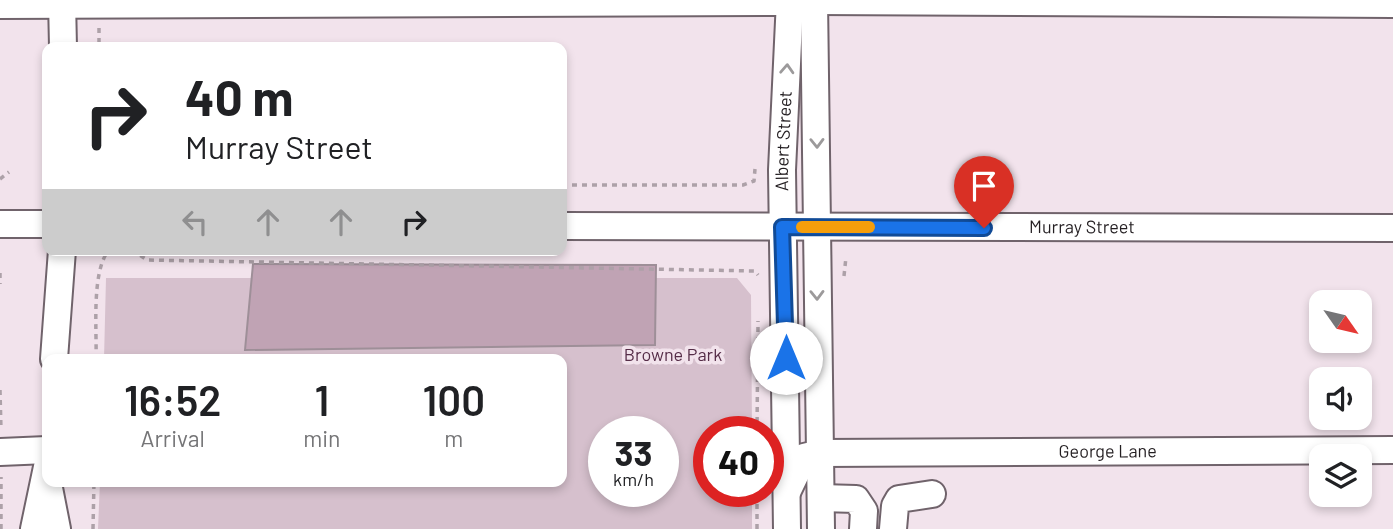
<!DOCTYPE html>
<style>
body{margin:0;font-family:Barlow,sans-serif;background:#f6f6f6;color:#202124;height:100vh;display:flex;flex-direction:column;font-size:26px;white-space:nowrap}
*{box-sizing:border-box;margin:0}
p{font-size:23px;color:#757577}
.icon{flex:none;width:38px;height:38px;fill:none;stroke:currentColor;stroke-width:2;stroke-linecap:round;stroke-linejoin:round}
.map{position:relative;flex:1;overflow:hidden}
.sheet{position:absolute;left:42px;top:354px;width:525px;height:133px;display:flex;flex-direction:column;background:#fff;border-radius:14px;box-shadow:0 4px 10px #0003}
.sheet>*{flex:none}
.banner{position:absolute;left:42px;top:42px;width:525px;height:214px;border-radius:14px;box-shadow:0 4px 10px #0003;background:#fff;color:#202124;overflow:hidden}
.needle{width:46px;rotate:124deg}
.fabs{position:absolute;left:1309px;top:290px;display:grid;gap:14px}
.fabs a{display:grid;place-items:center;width:63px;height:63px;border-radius:14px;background:#fff;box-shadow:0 4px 10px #0003;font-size:35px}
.speed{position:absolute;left:588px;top:416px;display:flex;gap:14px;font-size:35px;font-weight:700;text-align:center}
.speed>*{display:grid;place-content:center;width:91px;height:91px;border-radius:50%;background:#fff;box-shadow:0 4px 10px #0003;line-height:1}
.speed small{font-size:18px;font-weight:400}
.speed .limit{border:10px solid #d22;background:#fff;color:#111}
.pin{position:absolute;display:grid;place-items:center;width:60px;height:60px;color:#fff;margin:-72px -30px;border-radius:50% 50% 50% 0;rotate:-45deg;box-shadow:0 0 7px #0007}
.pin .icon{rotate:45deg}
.me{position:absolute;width:77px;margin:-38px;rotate:0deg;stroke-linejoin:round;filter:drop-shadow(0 0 5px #0008)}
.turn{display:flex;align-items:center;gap:24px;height:147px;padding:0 28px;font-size:32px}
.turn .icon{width:91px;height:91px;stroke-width:2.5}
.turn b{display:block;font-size:49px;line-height:60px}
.lanes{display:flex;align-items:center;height:66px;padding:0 28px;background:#0003;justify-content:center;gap:35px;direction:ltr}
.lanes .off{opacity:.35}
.eta{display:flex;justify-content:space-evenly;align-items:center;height:119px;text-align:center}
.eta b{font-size:42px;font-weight:600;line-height:49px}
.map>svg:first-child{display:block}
</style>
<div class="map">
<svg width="1393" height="529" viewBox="0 0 1393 529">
<rect width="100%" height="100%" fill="#f2e3ec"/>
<path fill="#d6c0cd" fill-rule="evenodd" d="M106,278H737L751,295L752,432H709V492H752V529H98L100,481H562V359H104ZM604,432H663V492H604Z"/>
<path fill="#c0a3b4" stroke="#9e8f98" stroke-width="2" d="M253,264L656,265L655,345L245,350Z"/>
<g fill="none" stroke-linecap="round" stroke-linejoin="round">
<g stroke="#70636b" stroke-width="30">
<g id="minor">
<path d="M62,0L63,47"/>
<path d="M814,0L821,529"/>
<path d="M815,1L1393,4"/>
<path d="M0,5L790,2"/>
<path d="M0,224H47"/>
<path id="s1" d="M562,226L1393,228"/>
<path d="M54,359L62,250"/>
<path d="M0,452L47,450"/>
<path d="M48,483L57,529"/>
<path id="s2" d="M787,492L804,457L821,453L1393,450"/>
<path d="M821,498L856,499L864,511L863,529"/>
<path d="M34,529L47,467"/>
<path id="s3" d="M787,529L782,170L790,0"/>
<path d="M893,529L895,506L899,499L932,494"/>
</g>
</g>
<path stroke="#ada1a8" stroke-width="3.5" stroke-dasharray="5 5" stroke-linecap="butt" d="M99,28V47
M0,179L9,172
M562,185H743L754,181L755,169
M132,250L147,260L755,271L758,275
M0,273V284
M844,276L846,257
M96,359C97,331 91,271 109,250
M0,390L1,430
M757,432L758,321
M1,529V477
M93,529L94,481
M757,529V492"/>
<use href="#minor" stroke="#fff" stroke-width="26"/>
</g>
<defs><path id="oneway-chevron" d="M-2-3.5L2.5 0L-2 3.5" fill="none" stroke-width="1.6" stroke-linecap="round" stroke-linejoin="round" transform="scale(1.75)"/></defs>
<g stroke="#9c9a9b">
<use href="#oneway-chevron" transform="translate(787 69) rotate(-87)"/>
<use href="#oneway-chevron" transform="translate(817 143) rotate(89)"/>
<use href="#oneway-chevron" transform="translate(817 295) rotate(89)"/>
</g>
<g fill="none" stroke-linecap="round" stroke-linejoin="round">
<g stroke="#114b97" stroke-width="18">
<path id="route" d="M786,358L782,227L984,228"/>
</g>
<use href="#route" stroke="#1a73e8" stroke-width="12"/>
<path stroke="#f59e0b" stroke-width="12" d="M802,227H869"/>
</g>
<g text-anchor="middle" stroke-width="7" stroke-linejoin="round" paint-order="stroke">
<g font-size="18" fill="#231e21" stroke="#f2e3ec">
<text dy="6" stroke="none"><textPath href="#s3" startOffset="388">Albert Street</textPath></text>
<text dy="6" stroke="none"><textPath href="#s1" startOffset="520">Murray Street</textPath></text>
<text dy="6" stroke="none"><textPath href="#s2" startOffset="343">George Lane</textPath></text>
</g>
<g font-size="18" fill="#562d48" stroke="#f2e3ec">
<text x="673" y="361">Browne Park</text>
</g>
</g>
</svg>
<div class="fabs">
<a><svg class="needle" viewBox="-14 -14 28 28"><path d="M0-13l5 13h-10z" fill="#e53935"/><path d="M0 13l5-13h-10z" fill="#757577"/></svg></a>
<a><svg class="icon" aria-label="sound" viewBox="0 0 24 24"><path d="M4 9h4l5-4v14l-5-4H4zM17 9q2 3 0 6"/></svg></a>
<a><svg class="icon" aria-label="layers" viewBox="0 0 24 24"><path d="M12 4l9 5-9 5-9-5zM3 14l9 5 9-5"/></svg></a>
</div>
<div class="speed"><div>33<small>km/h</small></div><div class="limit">40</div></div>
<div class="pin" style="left:984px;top:228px;background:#d93025"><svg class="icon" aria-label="arrive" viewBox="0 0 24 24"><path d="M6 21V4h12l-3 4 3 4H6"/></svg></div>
<svg class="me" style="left:786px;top:358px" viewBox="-20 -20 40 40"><circle r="19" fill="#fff"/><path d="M0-13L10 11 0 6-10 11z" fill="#1a73e8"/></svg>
<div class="banner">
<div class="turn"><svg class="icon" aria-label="right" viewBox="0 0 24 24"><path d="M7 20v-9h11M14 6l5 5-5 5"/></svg><div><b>40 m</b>Murray Street</div></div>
<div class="lanes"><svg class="icon off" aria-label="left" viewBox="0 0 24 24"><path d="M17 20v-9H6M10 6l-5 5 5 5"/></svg><svg class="icon off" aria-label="ahead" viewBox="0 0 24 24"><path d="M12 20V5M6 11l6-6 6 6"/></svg><svg class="icon off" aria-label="ahead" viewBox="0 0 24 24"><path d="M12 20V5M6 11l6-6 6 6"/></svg><svg class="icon" aria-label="right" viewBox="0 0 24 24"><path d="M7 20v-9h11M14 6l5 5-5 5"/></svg></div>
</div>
<section class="sheet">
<div class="eta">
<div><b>16:52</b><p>Arrival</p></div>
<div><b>1</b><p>min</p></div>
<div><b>100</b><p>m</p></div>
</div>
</section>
</div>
